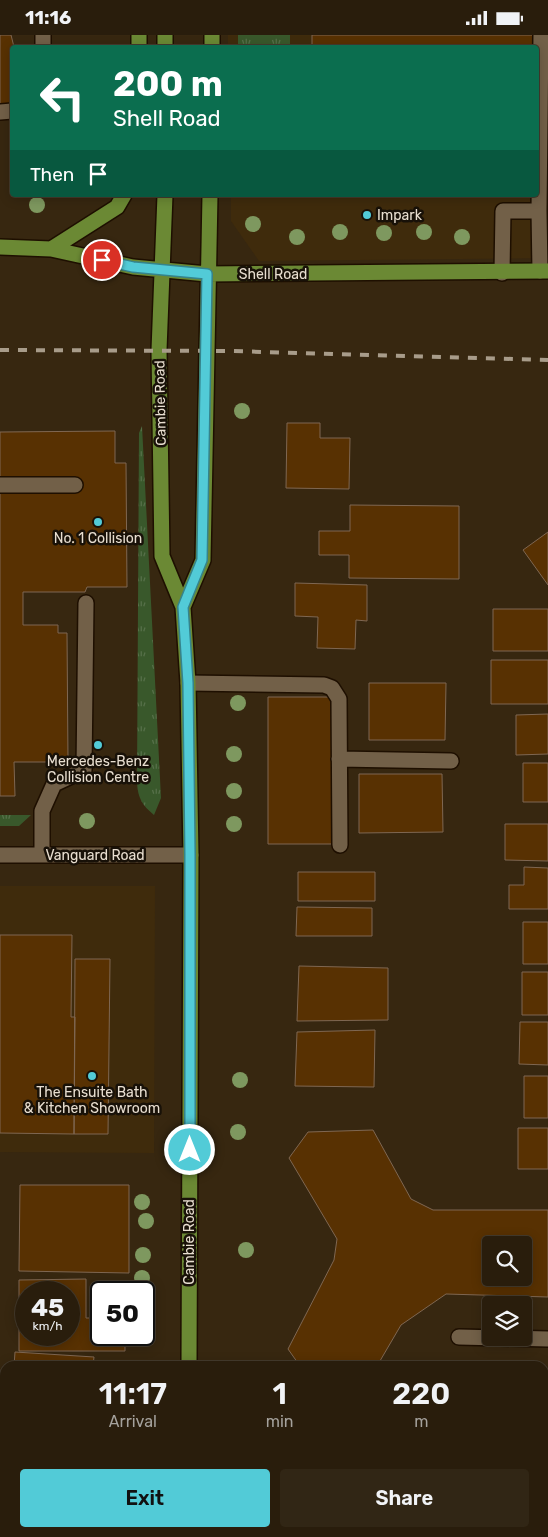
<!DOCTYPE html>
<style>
body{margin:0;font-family:Rubik,sans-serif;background:#312615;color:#f1f3f6;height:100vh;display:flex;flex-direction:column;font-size:19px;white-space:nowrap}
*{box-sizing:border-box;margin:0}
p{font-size:16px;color:#a5a29d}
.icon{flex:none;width:28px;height:28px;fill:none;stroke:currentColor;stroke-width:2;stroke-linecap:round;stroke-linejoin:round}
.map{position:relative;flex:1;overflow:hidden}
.side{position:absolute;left:0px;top:1326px;width:549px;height:176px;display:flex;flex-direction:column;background:#291d0c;border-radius:15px 15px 0 0;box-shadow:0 2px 12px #0003,0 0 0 1px #453b2d}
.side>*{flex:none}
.banner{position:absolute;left:10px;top:10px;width:529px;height:152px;border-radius:5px;box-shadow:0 2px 12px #0003,0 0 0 1px #453b2d;background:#0b6e4f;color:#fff;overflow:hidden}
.fabs{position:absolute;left:482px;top:1201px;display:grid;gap:10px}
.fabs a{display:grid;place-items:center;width:50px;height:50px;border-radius:5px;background:#291d0c;box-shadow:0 2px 12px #0003,0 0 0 1px #453b2d;font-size:25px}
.speed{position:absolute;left:15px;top:1246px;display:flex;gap:10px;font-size:25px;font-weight:700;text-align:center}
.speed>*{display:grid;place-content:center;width:65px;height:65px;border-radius:50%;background:#291d0c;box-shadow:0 2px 12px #0003,0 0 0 1px #453b2d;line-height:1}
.speed small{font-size:12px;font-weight:400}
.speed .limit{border:2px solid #111;border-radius:8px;background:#fff;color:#111}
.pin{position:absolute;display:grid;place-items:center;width:42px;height:42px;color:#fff;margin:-21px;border:2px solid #fff;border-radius:50%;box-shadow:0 1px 5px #0007}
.me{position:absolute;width:55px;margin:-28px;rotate:0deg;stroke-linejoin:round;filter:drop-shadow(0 0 4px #0008)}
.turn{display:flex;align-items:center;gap:18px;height:105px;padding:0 20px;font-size:22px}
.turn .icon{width:65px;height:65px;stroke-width:2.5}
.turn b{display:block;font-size:35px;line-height:42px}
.then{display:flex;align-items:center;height:48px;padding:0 20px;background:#0003;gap:10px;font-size:19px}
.eta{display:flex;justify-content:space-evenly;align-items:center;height:85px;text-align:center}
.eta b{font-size:30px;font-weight:600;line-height:35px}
.action{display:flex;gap:10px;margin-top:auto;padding:10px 20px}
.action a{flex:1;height:58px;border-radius:5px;background:#52cbd7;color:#111;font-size:20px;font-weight:600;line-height:58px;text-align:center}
.action a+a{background:#312615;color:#f1f3f6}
.status{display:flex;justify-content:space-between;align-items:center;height:35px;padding:0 25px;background:#291d0c;direction:ltr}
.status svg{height:14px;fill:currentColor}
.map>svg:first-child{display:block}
</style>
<div class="status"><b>11:16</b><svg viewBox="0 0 49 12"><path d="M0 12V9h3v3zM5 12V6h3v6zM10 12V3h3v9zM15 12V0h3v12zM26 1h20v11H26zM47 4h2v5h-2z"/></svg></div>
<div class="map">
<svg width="548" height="1502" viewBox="0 0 548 1502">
<defs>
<pattern id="grass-tufts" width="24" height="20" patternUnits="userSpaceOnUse" patternTransform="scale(1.25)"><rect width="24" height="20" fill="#39582b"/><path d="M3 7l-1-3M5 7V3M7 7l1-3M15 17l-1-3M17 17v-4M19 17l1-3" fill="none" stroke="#567049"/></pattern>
</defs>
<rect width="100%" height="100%" fill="#372710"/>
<path fill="#3f2b0c" d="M228,0H548V223L259,226L231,186V160H536V12H228Z
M0,851H155L154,1118L0,1117Z"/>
<path fill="url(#grass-tufts)" d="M238,0H290V12H238Z
M142,391L161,763L154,780C142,770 138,763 137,748L139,398Z
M0,780H31L19,791H0Z"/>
<path fill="#583102" stroke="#7f6752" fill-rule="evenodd" d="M0,0H11L14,12L12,71L0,70Z
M312,0H533V12H312Z
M287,388H320V403H350L349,454L286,453Z
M115,396V428H126L127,552H87L85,557H23V590H58V598H67L68,727H14L15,761H0V397Z
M350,470L459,471V544L349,543V520H319V496H350Z
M548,497V550L523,515Z
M295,548L367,550V586L356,585L355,614L317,613L318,582L295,581Z
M493,574H548V616H493Z
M491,625H548V669H491Z
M369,648H446L445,705H369Z
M268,662H332V809H268Z
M548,679V719L516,720V680Z
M523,728H548V767H523Z
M359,739H442L443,797L359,798Z
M505,789H548V826L505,825Z
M524,832L548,833V874H509V850H524Z
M298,837H375V866H298Z
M297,872L372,873V901H296Z
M523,887H548V929H523Z
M0,900H72L71,982H75L74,1099L0,1098Z
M75,924H110L108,1099H74Z
M299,931L388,933V985L297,986Z
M522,937H548V980H522Z
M520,987H548V1030L519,1029Z
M375,995L374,1052L295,1051L297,997Z
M524,1041H548V1083H524Z
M518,1093H548V1134H518Z
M373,1095L411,1164L433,1175H548V1262L446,1259L401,1290L377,1331H300L288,1314L334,1225L337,1204L289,1123L308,1097ZM491,1210H524V1242H491Z
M20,1150H129V1238L19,1236Z
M86,1244V1283H101V1300H125V1316H19V1245ZM26,1258H69V1300H26Z
M15,1317L94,1322L93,1331H14Z
M544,1366H548V1423H544Z
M544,1434H548V1478H544Z
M19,1498H89V1502H20Z
M263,1498H318V1502H263Z
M322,1498H364V1502H322Z
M401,1498H454V1502H401Z
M502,1500H548V1502H502Z"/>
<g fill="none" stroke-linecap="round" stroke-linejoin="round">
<g stroke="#1e0f00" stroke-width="18">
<path id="minor" d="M43,0V12
M0,77L12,76
M539,176L541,0
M502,238L503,176H539L540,236
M0,450H75
M188,648L324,650L332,653L339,664L340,810
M339,724L451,726
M0,820H191
M42,820V776L54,749L84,735L86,568
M459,1302L548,1304
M381,1502V1498"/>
</g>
<g stroke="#1e0f00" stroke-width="18">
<path id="major" d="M165,0V12
M139,12V0
M212,12V0
M165,160L159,315L162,521L183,572L188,648L191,820L189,1331
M0,212L51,214L133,232L207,239L548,236
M51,214L117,172L124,160
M183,572L203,525L210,160
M188,1502V1498"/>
</g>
<use href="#minor" stroke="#726048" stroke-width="15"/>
<use href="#major" stroke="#6b8934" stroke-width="15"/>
<path stroke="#a89c8a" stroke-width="4" stroke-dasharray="9 9" stroke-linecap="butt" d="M0,315L230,316L548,325"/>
</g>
<g fill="#7e985f">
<circle cx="37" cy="170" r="8"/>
<circle cx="253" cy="189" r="8"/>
<circle cx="340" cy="197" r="8"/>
<circle cx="424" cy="197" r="8"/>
<circle cx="384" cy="198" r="8"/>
<circle cx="297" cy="202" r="8"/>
<circle cx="462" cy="202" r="8"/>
<circle cx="242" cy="376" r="8"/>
<circle cx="238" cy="668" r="8"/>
<circle cx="234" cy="719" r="8"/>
<circle cx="234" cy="756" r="8"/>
<circle cx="87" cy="786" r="8"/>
<circle cx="234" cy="789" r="8"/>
<circle cx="240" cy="1045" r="8"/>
<circle cx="238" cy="1097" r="8"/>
<circle cx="142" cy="1167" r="8"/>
<circle cx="146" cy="1186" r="8"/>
<circle cx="246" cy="1215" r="8"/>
<circle cx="143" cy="1220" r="8"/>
<circle cx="142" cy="1243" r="8"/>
</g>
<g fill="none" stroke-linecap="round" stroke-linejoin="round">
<g stroke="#35848c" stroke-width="12">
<path id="route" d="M102,225L133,232L207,239L202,525L183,572L188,648L190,820V1115"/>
</g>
<use href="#route" stroke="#52cbd7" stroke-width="9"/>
</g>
<g fill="#52cbd7" stroke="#181108" stroke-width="2">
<circle cx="367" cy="180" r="5"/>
<circle cx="98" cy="487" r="5"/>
<circle cx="98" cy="710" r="5"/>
<circle cx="92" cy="1041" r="5"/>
</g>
<g text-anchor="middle" stroke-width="5" stroke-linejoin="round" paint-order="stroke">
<g font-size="14" fill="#e8ded0" stroke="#181108">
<text x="377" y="185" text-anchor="start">Impark</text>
<text x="98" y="508">No. 1 Collision</text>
<text x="98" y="731">Mercedes-Benz<tspan x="98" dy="16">Collision Centre</tspan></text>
<text x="92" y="1062">The Ensuite Bath<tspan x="92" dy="16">&amp; Kitchen Showroom</tspan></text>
</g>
<g font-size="14" fill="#e8ded0" stroke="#181108">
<text x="273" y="244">Shell Road</text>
<text transform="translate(160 368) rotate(-91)" y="5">Cambie Road</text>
<text x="95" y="825">Vanguard Road</text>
<text transform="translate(189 1207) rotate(-90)" y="5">Cambie Road</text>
</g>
</g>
</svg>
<div class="fabs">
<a><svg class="icon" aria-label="search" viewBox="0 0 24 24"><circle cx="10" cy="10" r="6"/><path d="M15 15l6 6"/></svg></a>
<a><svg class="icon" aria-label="layers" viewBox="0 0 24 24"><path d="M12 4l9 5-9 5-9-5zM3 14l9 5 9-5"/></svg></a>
</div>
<div class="speed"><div>45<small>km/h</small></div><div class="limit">50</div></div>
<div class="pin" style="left:102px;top:225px;background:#d93025"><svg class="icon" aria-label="arrive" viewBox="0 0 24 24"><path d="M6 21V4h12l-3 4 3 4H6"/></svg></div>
<svg class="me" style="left:190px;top:1115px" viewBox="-20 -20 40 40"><circle r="17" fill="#52cbd7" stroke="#fff" stroke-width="3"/><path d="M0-11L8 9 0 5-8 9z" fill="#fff"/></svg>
<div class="banner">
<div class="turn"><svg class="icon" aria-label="left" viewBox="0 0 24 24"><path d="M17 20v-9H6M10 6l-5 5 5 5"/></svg><div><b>200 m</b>Shell Road</div></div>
<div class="then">Then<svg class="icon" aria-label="arrive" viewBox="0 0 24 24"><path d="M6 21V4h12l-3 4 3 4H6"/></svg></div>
</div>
<section class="side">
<div class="eta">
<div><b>11:17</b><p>Arrival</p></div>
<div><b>1</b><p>min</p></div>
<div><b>220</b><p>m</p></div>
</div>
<div class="action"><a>Exit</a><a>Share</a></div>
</section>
</div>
